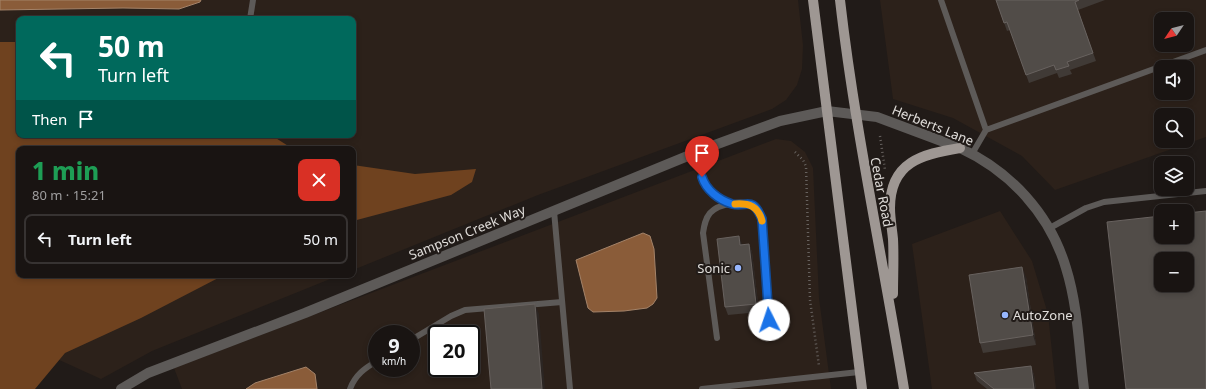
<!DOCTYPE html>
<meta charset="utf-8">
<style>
body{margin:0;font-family:"Noto Sans",sans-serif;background:#262120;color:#f1f3f6;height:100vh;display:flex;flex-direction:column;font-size:15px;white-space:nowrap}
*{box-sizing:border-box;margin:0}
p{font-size:13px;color:#9f9e9f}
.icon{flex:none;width:22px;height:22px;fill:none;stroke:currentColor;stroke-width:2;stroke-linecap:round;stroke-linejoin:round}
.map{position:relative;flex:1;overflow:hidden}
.panel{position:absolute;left:16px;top:146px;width:340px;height:132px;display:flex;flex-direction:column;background:#191412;border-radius:8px;box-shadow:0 2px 6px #0003,0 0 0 1px #373332}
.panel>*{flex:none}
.top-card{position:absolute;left:16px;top:16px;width:340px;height:122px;border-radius:8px;box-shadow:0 2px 6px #0003,0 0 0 1px #373332;background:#00695c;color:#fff;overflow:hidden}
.needle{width:26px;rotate:235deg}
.buttons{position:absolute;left:1154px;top:12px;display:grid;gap:8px}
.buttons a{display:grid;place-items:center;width:40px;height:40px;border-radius:8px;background:#191412;box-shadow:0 2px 6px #0003,0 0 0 1px #373332;font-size:20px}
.speed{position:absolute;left:368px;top:325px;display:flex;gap:8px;font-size:20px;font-weight:700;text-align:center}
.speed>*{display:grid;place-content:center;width:52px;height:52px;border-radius:50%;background:#191412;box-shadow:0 2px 6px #0003,0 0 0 1px #373332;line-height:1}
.speed small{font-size:10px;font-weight:400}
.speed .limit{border:2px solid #111;border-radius:6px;background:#fff;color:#111}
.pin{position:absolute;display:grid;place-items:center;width:34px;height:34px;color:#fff;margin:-41px -17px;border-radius:50% 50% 50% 0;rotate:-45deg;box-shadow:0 0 4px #0007}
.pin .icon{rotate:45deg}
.me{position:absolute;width:44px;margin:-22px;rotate:356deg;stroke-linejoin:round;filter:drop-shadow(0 0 3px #0008)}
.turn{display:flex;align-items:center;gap:14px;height:84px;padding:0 16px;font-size:18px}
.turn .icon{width:52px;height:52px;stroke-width:2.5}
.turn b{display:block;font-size:28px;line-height:34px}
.then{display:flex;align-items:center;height:38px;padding:0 16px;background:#0003;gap:8px;font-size:15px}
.round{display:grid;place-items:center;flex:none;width:42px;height:42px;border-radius:8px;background:#262120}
.headline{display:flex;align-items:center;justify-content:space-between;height:68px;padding:0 16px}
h1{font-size:24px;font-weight:800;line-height:30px;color:#1e9e55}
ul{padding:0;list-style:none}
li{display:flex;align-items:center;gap:12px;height:50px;margin:0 8px 6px;padding:0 8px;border:2px solid #373332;border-radius:8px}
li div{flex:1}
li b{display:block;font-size:15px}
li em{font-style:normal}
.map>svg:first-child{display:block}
</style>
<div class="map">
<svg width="1206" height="389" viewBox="0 0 1206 389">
<rect width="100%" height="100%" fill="#211b18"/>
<path fill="#2c211a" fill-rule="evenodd" d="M0,0H798L803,45L802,69L797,85L786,100L772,109L538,195L353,270V149H19V275H340L152,351L101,379L0,333ZM19,19H353V135H19Z
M880,0H1206V137L1055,190L1022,156L953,118L893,99ZM1161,19H1187V45H1161ZM1161,67H1187V93H1161ZM1161,115H1187V141H1161Z
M776,139L791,141L805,152L813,168L819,298L831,389H182L174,368ZM377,334H411V368H377ZM437,334H471V368H437Z
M1000,211L1032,261L1048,314L1056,389H932L912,244Z"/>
<path fill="#6f421f" d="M0,42H19V135H271L293,149H19V275H224L141,318L65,353L35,389H0Z
M353,165L415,174L476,169L472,182L451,195L353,221Z"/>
<path fill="#8a5c39" stroke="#a48369" d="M0,0H201L200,2L179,9L123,8L0,10Z
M643,233L650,236L654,249L657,298L653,304L647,308L624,311L593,312L588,308L576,260Z
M306,367L315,374L317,389H246L255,383Z"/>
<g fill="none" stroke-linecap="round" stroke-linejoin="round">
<path stroke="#67625f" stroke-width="2.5" stroke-dasharray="1 3" stroke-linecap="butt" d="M880,136L885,170
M795,152L803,160L806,166L810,300L819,366"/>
<path stroke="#5d5a58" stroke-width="6" d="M941,0L986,130
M250,19L253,0
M712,146C695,181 699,187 732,204
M972,154L986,130L1206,50
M554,211L570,389
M1048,229L1086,208L1104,202L1206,191
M717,338L703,233C704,226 705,219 710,213C718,204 744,199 753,206C758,210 760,214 762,219L771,335
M411,340L451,316L465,310L562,302
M350,389C355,375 365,368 377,361
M702,389L859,372"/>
<path stroke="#5d5a58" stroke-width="10" d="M121,389L148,373L305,313L712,146L780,121L827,111"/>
<path stroke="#5d5a58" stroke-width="10" d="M827,111L877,117L960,148C1010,171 1050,214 1066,268C1078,306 1079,349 1084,389"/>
<path stroke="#9e9793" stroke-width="10" d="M813,0L862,389
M840,0C855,131 883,259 904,389
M893,294C893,276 894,257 893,239C892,229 890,218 890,208C890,162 922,154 960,148"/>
</g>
<path fill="#403a36" d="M996,0H1105L1078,10L1096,61L1070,70L1072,74L1059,78L1057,73L1029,83L1010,30L1007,31Z
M749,244L752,252L759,312L728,315L725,307L742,245Z
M1026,277L1036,345L983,353L980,343Z
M1031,366L1034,375L1036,389H987L977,381L974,373Z"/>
<path fill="#2c2623" d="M739,236L742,244L743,253L740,245Z
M749,244L752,252L759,312L756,304Z
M1022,267L1026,277L1036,345L1033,335Z
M535,304L539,314L545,389H542Z
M1031,366L1034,375L1036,389H1034Z"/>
<path fill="#514c48" stroke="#68625f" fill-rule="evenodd" d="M996,0H1079L1075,2L1093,53L1067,62L1069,66L1056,70L1054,65L1026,75L1007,22L1004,23Z
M1206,211V389H1126L1107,222L1161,216V237H1187V213ZM1161,259H1187V285H1161Z
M739,236L740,245L749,244L756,304L725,307L717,239Z
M1022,267L1033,335L980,343L969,275Z
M535,304L542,389H491L484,309Z
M1031,366L1034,389H994L974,373Z"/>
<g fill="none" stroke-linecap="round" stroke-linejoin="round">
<g stroke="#114b97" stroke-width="10">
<path id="route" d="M702,177C706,190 719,200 732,204C747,208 752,195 762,219L769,320"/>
</g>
<use href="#route" stroke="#1a73e8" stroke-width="7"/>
<path stroke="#f59e0b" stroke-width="7" d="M735,204C749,203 758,206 762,221"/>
</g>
<g fill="#97b6fd" stroke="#211b18" stroke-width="1.5">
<circle cx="738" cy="268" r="4"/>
<circle cx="1005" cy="315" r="4"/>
</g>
<g text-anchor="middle" stroke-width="4" stroke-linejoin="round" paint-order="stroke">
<g font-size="13" fill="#e0ddda" stroke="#211b18">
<text transform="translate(933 125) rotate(22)" y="5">Herberts Lane</text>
<text transform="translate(882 192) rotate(79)" y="5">Cedar Road</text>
<text transform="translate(467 232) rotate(-22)" y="5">Sampson Creek Way</text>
</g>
<g font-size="13" fill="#e0ddda" stroke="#211b18" text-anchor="end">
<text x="730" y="273">Sonic</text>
<text x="1013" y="320" text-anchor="start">AutoZone</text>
</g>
</g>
</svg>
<div class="buttons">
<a><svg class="needle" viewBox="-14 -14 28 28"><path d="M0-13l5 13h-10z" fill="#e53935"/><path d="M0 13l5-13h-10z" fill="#9f9e9f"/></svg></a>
<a><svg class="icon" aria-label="sound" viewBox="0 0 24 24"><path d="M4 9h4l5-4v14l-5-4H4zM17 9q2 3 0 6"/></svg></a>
<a><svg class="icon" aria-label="search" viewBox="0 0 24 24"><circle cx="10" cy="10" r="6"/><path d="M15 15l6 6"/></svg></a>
<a><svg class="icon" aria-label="layers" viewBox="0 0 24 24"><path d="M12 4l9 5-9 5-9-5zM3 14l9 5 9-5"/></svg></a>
<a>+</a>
<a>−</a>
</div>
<div class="speed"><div>9<small>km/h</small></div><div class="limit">20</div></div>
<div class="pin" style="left:702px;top:177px;background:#d93025"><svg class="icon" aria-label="arrive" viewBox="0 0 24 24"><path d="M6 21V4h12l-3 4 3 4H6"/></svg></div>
<svg class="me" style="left:769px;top:320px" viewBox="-20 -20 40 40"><circle r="19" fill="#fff"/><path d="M0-13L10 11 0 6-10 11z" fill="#1a73e8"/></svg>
<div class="top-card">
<div class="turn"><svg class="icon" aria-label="left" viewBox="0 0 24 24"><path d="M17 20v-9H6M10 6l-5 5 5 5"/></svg><div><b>50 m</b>Turn left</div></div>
<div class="then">Then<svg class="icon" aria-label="arrive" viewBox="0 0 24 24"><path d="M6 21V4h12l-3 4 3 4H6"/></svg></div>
</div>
<section class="panel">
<div class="headline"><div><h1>1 min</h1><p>80 m · 15:21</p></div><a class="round" style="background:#d93025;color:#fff"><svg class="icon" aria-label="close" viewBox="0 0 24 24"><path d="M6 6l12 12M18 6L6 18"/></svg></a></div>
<ul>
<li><svg class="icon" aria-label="left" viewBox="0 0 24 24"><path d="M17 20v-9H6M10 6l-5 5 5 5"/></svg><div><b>Turn left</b></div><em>50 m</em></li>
</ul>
</section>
</div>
